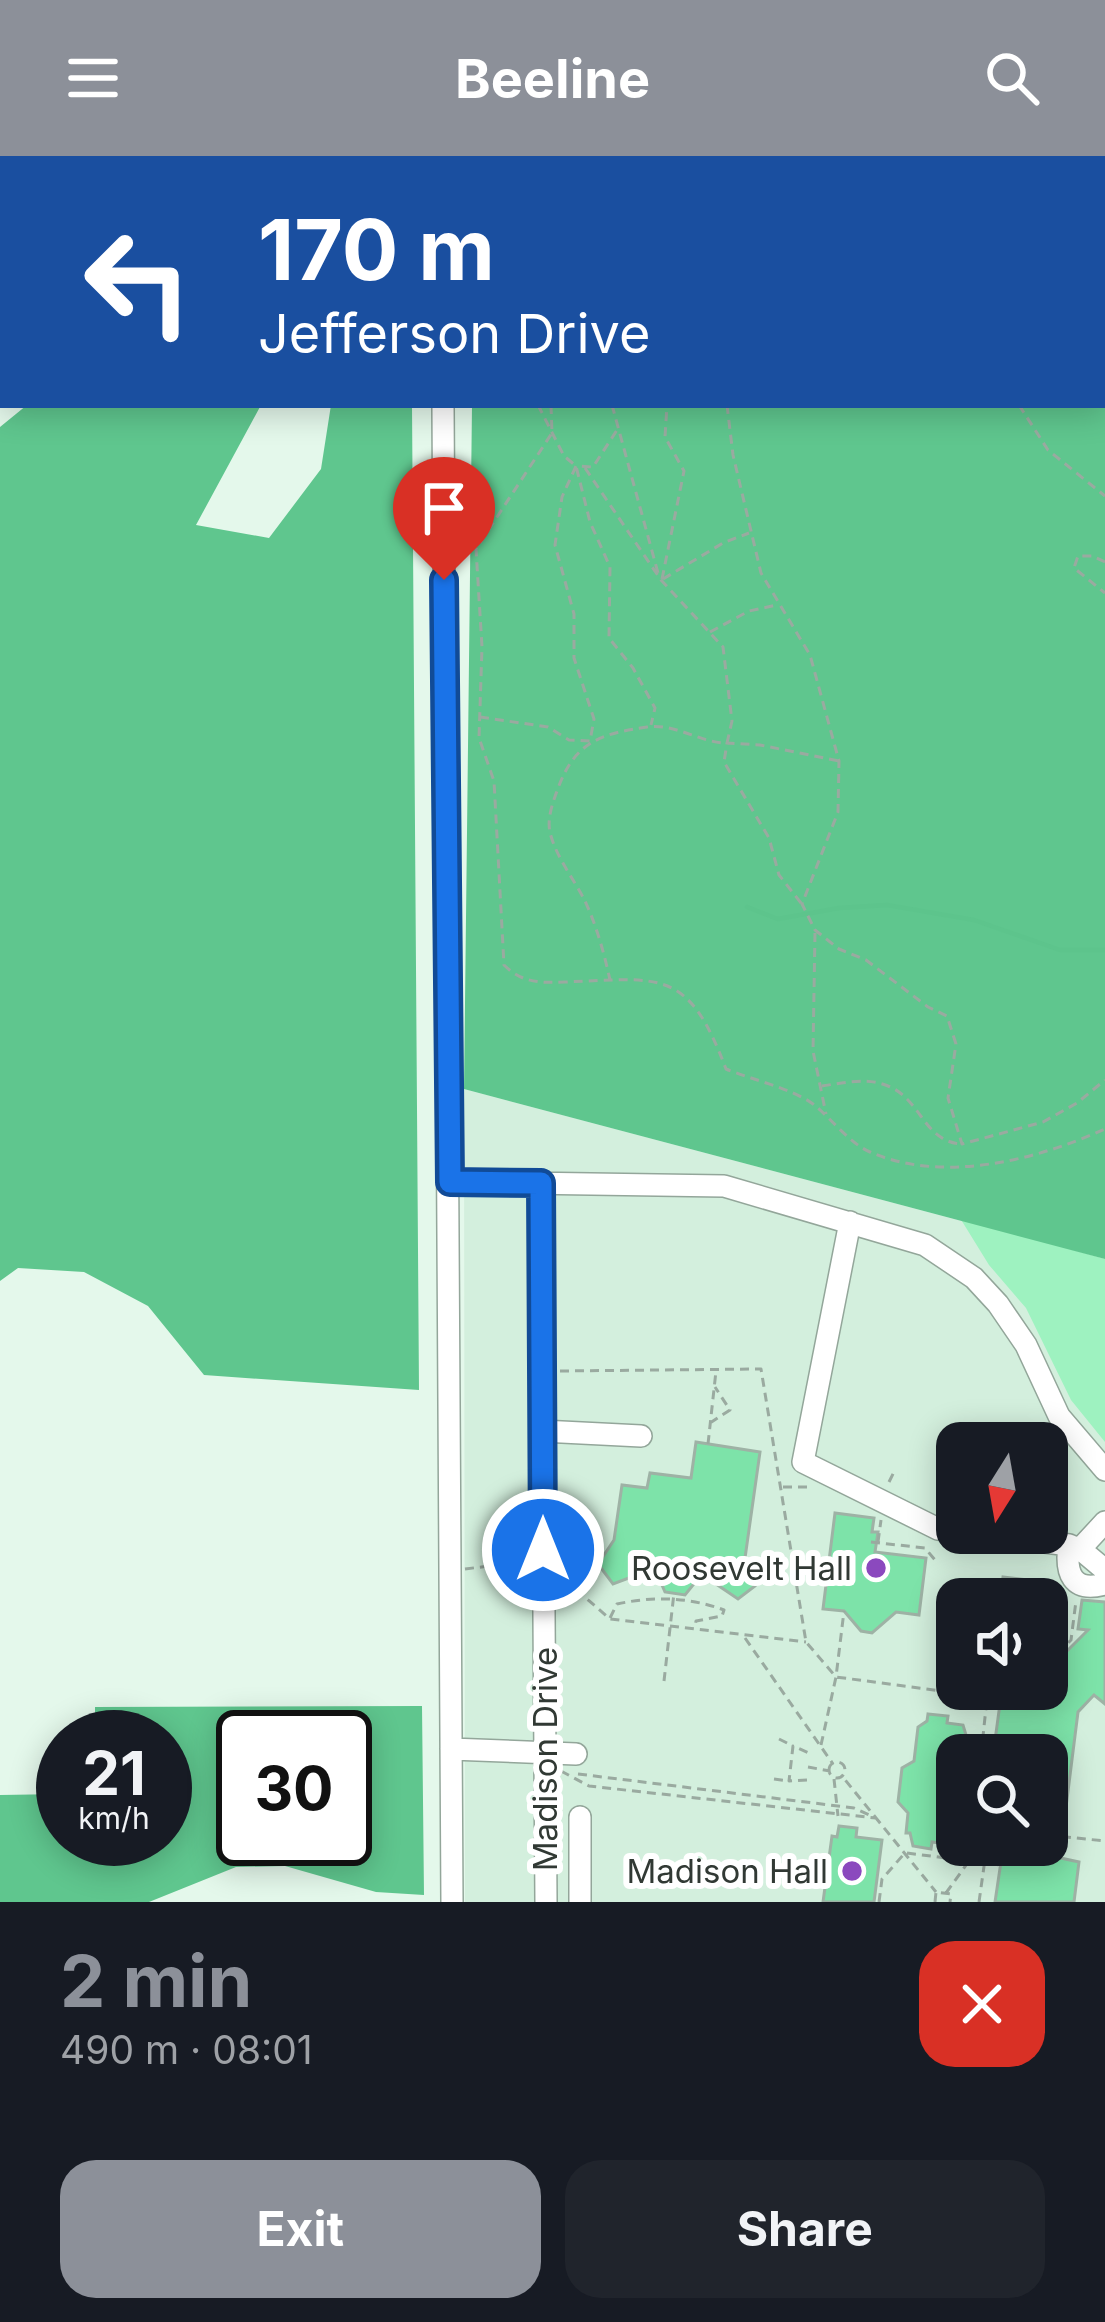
<!DOCTYPE html>
<meta charset="utf-8">
<style>
body{margin:0;font-family:Inter,sans-serif;background:#20242c;color:#f1f3f6;height:100vh;display:flex;flex-direction:column;font-size:45px;white-space:nowrap}
*{box-sizing:border-box;margin:0}
p{font-size:39px;color:#9ea1a6}
.icon{flex:none;width:66px;height:66px;fill:none;stroke:currentColor;stroke-width:2;stroke-linecap:round;stroke-linejoin:round}
.map{position:relative;height:1746px;overflow:hidden}
.panel{display:flex;flex-direction:column;background:#171b24;flex:1}
.panel>*{flex:none}
.top-card{position:absolute;left:0px;top:0px;width:1107px;height:252px;box-shadow:0 6px 30px #0003;background:#1a4fa0;color:#fff;overflow:hidden}
.needle{width:78px;rotate:191deg}
.tools{position:absolute;left:936px;top:1266px;display:grid;gap:24px}
.tools a{display:grid;place-items:center;width:132px;height:132px;border-radius:24px;background:#171b24;box-shadow:0 6px 30px #0003;font-size:60px}
.speed{position:absolute;left:36px;top:1554px;display:flex;gap:24px;font-size:60px;font-weight:700;text-align:center}
.speed>*{display:grid;place-content:center;width:156px;height:156px;border-radius:50%;background:#171b24;box-shadow:0 6px 30px #0003;line-height:1}
.speed small{font-size:30px;font-weight:400}
.speed .limit{border:6px solid #111;border-radius:18px;background:#fff;color:#111}
.pin{position:absolute;display:grid;place-items:center;width:102px;height:102px;color:#fff;margin:-123px -51px;border-radius:50% 50% 50% 0;rotate:-45deg;box-shadow:0 0 12px #0007}
.pin .icon{rotate:45deg}
.me{position:absolute;width:132px;margin:-66px;rotate:0deg;stroke-linejoin:round;filter:drop-shadow(0 0 9px #0008)}
.turn{display:flex;align-items:center;gap:42px;height:252px;padding:0 60px;font-size:54px}
.turn .icon{width:156px;height:156px;stroke-width:2.5}
.turn b{display:block;font-size:84px;line-height:102px}
.round{display:grid;place-items:center;flex:none;width:126px;height:126px;border-radius:36px;background:#20242c}
.headline{display:flex;align-items:center;justify-content:space-between;height:204px;padding:0 60px}
h1{font-size:72px;font-weight:700;line-height:90px;color:#8c9099}
.button{display:flex;gap:24px;margin-top:auto;padding:24px 60px}
.button a{flex:1;height:138px;border-radius:36px;background:#8c9099;color:#fff;font-size:48px;font-weight:700;line-height:138px;text-align:center}
.button a+a{background:#20242c;color:#f1f3f6}
header{display:flex;justify-content:space-between;align-items:center;height:156px;padding:0 60px;background:#8c9099;color:#fff;font-size:54px;font-weight:700}
.map>svg:first-child{display:block}
</style>
<header><svg class="icon" aria-label="menu" viewBox="0 0 24 24"><path d="M4 6h16M4 12h16M4 18h16"/></svg>Beeline<svg class="icon" aria-label="search" viewBox="0 0 24 24"><circle cx="10" cy="10" r="6"/><path d="M15 15l6 6"/></svg></header>
<div class="map">
<svg width="1105" height="1746" viewBox="0 0 1105 1746">
<rect width="100%" height="100%" fill="#e4f8eb"/>
<path fill="#d3efdd" fill-rule="evenodd" d="M464,933L1105,1103V1746H465ZM957,1287H1047V1377H957ZM957,1443H1047V1533H957ZM957,1599H1047V1689H957Z"/>
<path fill="#9ef2c0" d="M960,1062L1105,1103V1286L1071,1244L1026,1152L989,1109Z"/>
<path fill="#5fc68e" fill-rule="evenodd" d="M475,0H1010L1019,3H475Z
M1105,38V1103L464,933L472,249H1104Z
M27,249H261L196,369L269,382L321,313L331,249H412L419,1234L204,1219L148,1150L84,1116L18,1112L0,1125V271Z
M422,1550L424,1739L376,1736L285,1710L236,1711L149,1746H0V1639L63,1638V1683H165V1581H95V1551ZM345,1581V1683H243V1581Z"/>
<g fill="none" stroke-linecap="round" stroke-linejoin="round">
<path stroke="#5dc48c" stroke-width="4.5" d="M747,751L778,763L839,752L887,749L974,764L1060,794H1105"/>
</g>
<path fill="#7de3a9" stroke="#9eb2a5" stroke-width="3" d="M696,1286L760,1296L745,1402L755,1430L738,1443L713,1426L697,1424L685,1439L665,1436L658,1420L642,1417L613,1428L598,1408L614,1384L622,1329L647,1332L650,1317L691,1322Z
M835,1357L874,1362L872,1376H878L875,1396L926,1402L919,1459L896,1456L872,1477L861,1475L844,1455L823,1453Z
M1003,1421L1044,1426L1042,1443H1000Z
M1082,1444L1105,1446V1548L1094,1539L1078,1556L1065,1659L1047,1657V1599H993L1002,1533H1027L1025,1537L1029,1533H1047V1515L1088,1474L1078,1473Z
M928,1558L948,1560L947,1567L963,1569L966,1579L964,1599H957L953,1681L947,1688L932,1686L931,1693L913,1690L910,1677H906L908,1657L898,1646L902,1612L914,1605L918,1571L927,1565Z
M839,1670L857,1672L856,1681L882,1684L874,1746H823L832,1680L837,1681Z
M1033,1696L1079,1706L1074,1746H995L1002,1699L1032,1703Z"/>
<g fill="none" stroke-linecap="round" stroke-linejoin="round">
<g stroke="#93a69a" stroke-width="24">
<path id="minor" d="M442,0V3
M443,249L452,1746
M450,1026L724,1030L925,1089L974,1122L998,1148L1026,1189L1059,1260L1105,1314
M541,1027L546,1746
M850,1066L803,1306L938,1373L957,1375
M542,1275L641,1280
M974,1377L1069,1389L1080,1393L1105,1414
M1069,1389C1065,1417 1072,1437 1105,1428
M1080,1393L1105,1366
M451,1593L576,1598
M580,1746V1661"/>
</g>
<path stroke="#9aaaa0" stroke-width="3" stroke-dasharray="9 6" stroke-linecap="butt" d="M733,0L738,3
M550,3L551,0
M692,3L693,0
M832,3H852
M1104,92H1105
M1104,191H1105
M1104,219H1105
M538,249L564,300L576,310L590,366L610,411L609,482L633,512L655,552L651,569
M551,249L552,277L476,393L482,491L479,582L494,625L504,809C522,827 540,827 565,826C662,822 688,812 726,913C750,923 793,933 813,948C831,962 849,987 870,996C943,1028 1036,1004 1105,973
M612,249L658,417
M727,249L733,299L761,417L810,499L839,605L838,656L802,748L815,774L839,793L866,804L928,851L947,860L956,888L948,942L962,988L1043,966L1077,947L1105,924
M1019,249L1048,294L1105,340
M585,312L661,424L723,491L732,565L727,587C700,587 676,567 647,571C598,578 574,587 557,635C552,649 546,665 551,680C557,702 575,725 585,745C597,771 604,797 610,824
M1105,406L1092,400H1078L1074,412L1105,437
M662,423L684,315L665,281L667,249
M663,423L723,387L749,377
M710,476L749,455L777,449
M480,561L548,571L569,584L590,585L594,563L574,502V458L555,389L562,341L576,310L593,311L617,274
M801,747L779,719L769,682L724,606L727,587L760,589L839,605
M815,777L813,895L826,958
M822,930C843,927 867,921 888,930C921,943 923,984 960,988
M560,1215L761,1213L806,1486L836,1521L987,1541
M710,1267L730,1254L715,1231
M708,1288L716,1215
M889,1326L895,1314
M783,1331H810
M871,1386L925,1392L935,1404
M878,1386L881,1364
M562,1408L571,1429L610,1463L806,1486
M465,1413L497,1409L524,1396
M610,1462L617,1448C654,1440 689,1441 724,1454L722,1460L696,1465L695,1471
M745,1482L833,1608
M1047,1508L1071,1484L1076,1445
M664,1525L674,1437
M779,1583L793,1590
M821,1589L836,1521L844,1455
M981,1599L988,1533
M829 1614a8 8 0 1 1 16 0a8 8 0 1 1-16 0Z
M808,1611L830,1615
M561,1615L589,1630L876,1662L842,1620
M578,1618L854,1652L876,1662L936,1736
M774,1623L789,1625
M834,1623L838,1660
M807,1624L789,1625L793,1590L809,1597
M1047,1668L1051,1678
M1047,1679L1105,1685
M907,1697L969,1705L971,1689
M946,1737L969,1705L1000,1709
M879,1746L882,1723L904,1698
M935,1746L936,1736L951,1738L950,1746
M979,1746L987,1689"/>
<use href="#minor" stroke="#fff" stroke-width="21"/>
</g>
<g fill="none" stroke-linecap="round" stroke-linejoin="round">
<g stroke="#114b97" stroke-width="30">
<path id="route" d="M444,424L450,1026L541,1027L543,1394"/>
</g>
<use href="#route" stroke="#1a73e8" stroke-width="21"/>
</g>
<g fill="#8b49be" stroke="#fff" stroke-width="4.5">
<circle cx="876" cy="1412" r="12"/>
<circle cx="852" cy="1715" r="12"/>
</g>
<g text-anchor="middle" stroke-width="12" stroke-linejoin="round" paint-order="stroke">
<g font-size="33" fill="#313934" stroke="#fff" text-anchor="end">
<text x="852" y="1424">Roosevelt Hall</text>
<text x="828" y="1727">Madison Hall</text>
</g>
<g font-size="33" fill="#313934" stroke="#fff">
<text transform="translate(545 1603) rotate(-90)" y="12">Madison Drive</text>
</g>
</g>
</svg>
<div class="tools">
<a><svg class="needle" viewBox="-14 -14 28 28"><path d="M0-13l5 13h-10z" fill="#e53935"/><path d="M0 13l5-13h-10z" fill="#9ea1a6"/></svg></a>
<a><svg class="icon" aria-label="sound" viewBox="0 0 24 24"><path d="M4 9h4l5-4v14l-5-4H4zM17 9q2 3 0 6"/></svg></a>
<a><svg class="icon" aria-label="search" viewBox="0 0 24 24"><circle cx="10" cy="10" r="6"/><path d="M15 15l6 6"/></svg></a>
</div>
<div class="speed"><div>21<small>km/h</small></div><div class="limit">30</div></div>
<div class="pin" style="left:444px;top:424px;background:#d93025"><svg class="icon" aria-label="arrive" viewBox="0 0 24 24"><path d="M6 21V4h12l-3 4 3 4H6"/></svg></div>
<svg class="me" style="left:543px;top:1394px" viewBox="-20 -20 40 40"><circle r="17" fill="#1a73e8" stroke="#fff" stroke-width="3"/><path d="M0-11L8 9 0 5-8 9z" fill="#fff"/></svg>
<div class="top-card">
<div class="turn"><svg class="icon" aria-label="left" viewBox="0 0 24 24"><path d="M17 20v-9H6M10 6l-5 5 5 5"/></svg><div><b>170 m</b>Jefferson Drive</div></div>
</div>
</div>
<section class="panel">
<div class="headline"><div><h1>2 min</h1><p>490 m · 08:01</p></div><a class="round" style="background:#d93025;color:#fff"><svg class="icon" aria-label="close" viewBox="0 0 24 24"><path d="M6 6l12 12M18 6L6 18"/></svg></a></div>
<div class="button"><a>Exit</a><a>Share</a></div>
</section>
